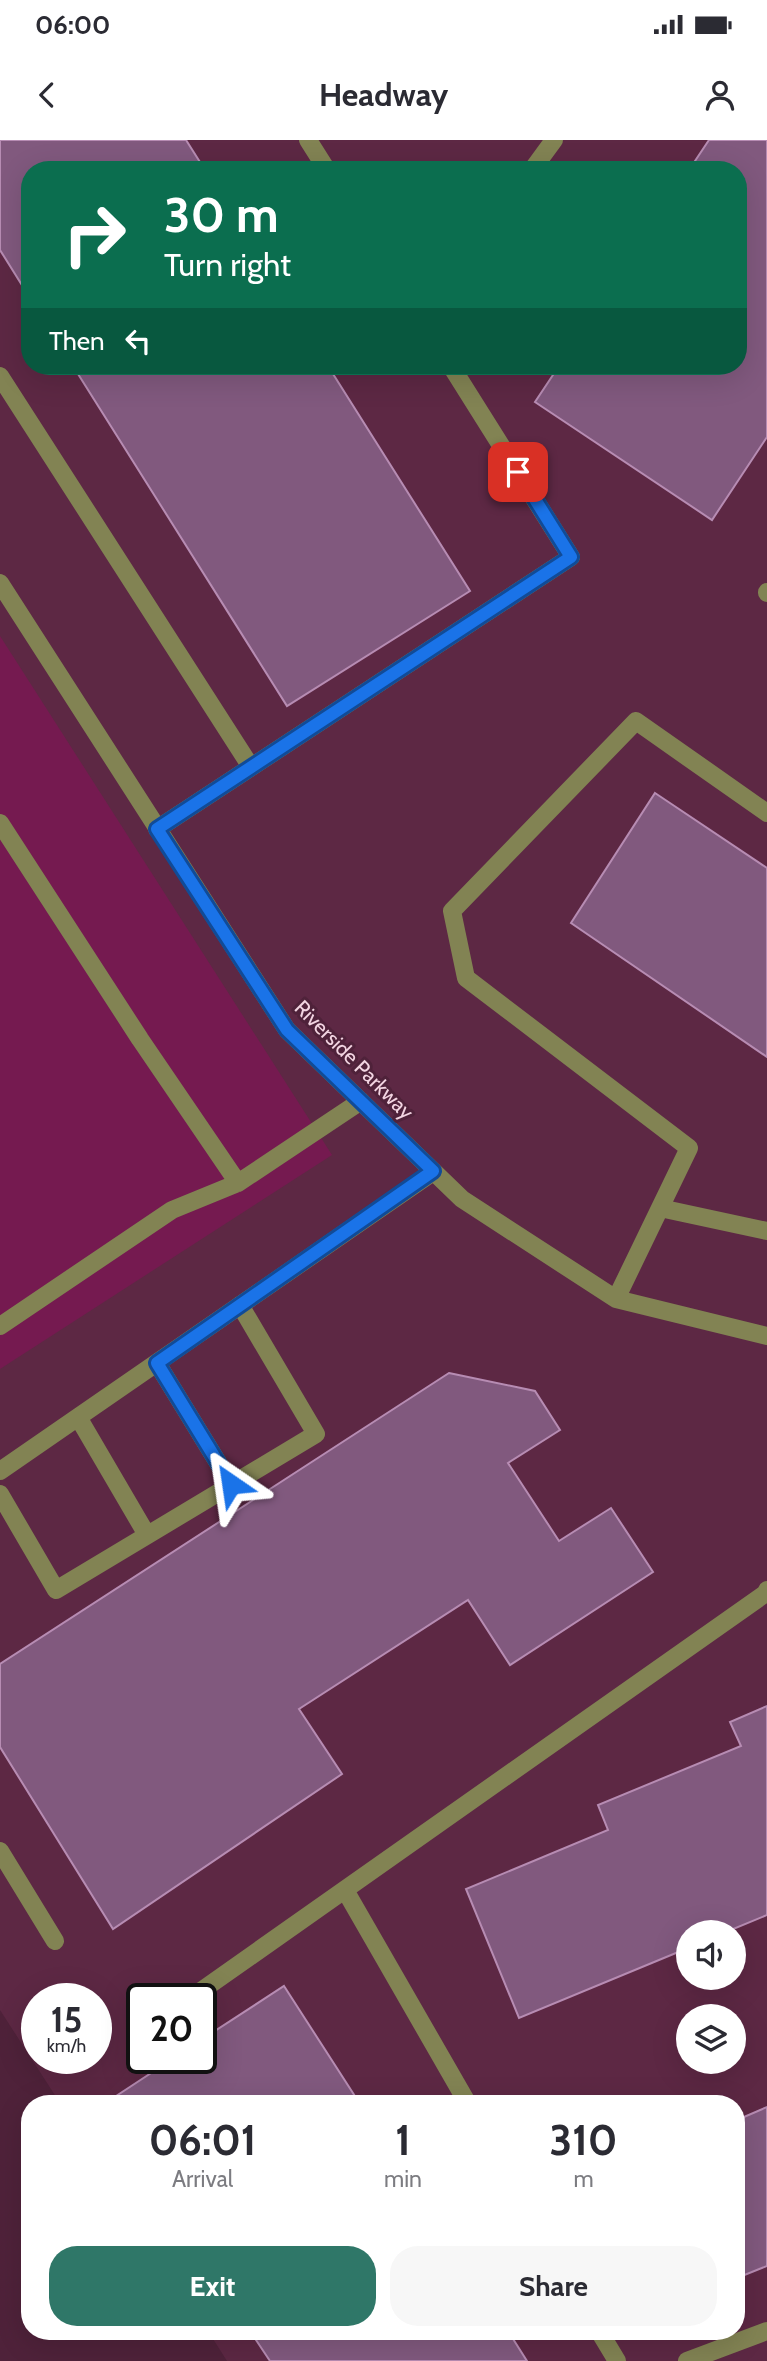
<!DOCTYPE html>
<style>
body{margin:0;font-family:Cabin,sans-serif;background:#f7f7f7;color:#2b2b33;height:100vh;display:flex;flex-direction:column;font-size:26px;white-space:nowrap}
*{box-sizing:border-box;margin:0}
p{font-size:23px;color:#7c7c81}
.icon{flex:none;width:38px;height:38px;fill:none;stroke:currentColor;stroke-width:2;stroke-linecap:round;stroke-linejoin:round}
.map{position:relative;flex:1;overflow:hidden}
.drawer{position:absolute;left:21px;top:1955px;width:724px;height:245px;display:flex;flex-direction:column;background:#fff;border-radius:28px;box-shadow:0 7px 28px #0002}
.drawer>*{flex:none}
.banner{position:absolute;left:21px;top:21px;width:726px;height:214px;border-radius:28px;box-shadow:0 7px 28px #0002;background:#0b6e4f;color:#fff;overflow:hidden}
.fabs{position:absolute;left:676px;top:1780px;display:grid;gap:14px}
.fabs a{display:grid;place-items:center;width:70px;height:70px;border-radius:50%;background:#fff;box-shadow:0 7px 28px #0002;font-size:35px}
.speed{position:absolute;left:21px;top:1843px;display:flex;gap:14px;font-size:35px;font-weight:700;text-align:center}
.speed>*{display:grid;place-content:center;width:91px;height:91px;border-radius:50%;background:#fff;box-shadow:0 7px 28px #0002;line-height:1}
.speed small{font-size:18px;font-weight:400}
.speed .limit{border:4px solid #111;border-radius:10px;background:#fff;color:#111}
.pin{position:absolute;display:grid;place-items:center;width:60px;height:60px;color:#fff;margin:-30px;border-radius:14px;box-shadow:0 4px 10px #0006}
.me{position:absolute;width:77px;margin:-38px;rotate:328deg;stroke-linejoin:round;filter:drop-shadow(0 0 5px #0008)}
.turn{display:flex;align-items:center;gap:24px;height:147px;padding:0 28px;font-size:32px}
.turn .icon{width:91px;height:91px;stroke-width:2.5}
.turn b{display:block;font-size:49px;line-height:60px}
.then{display:flex;align-items:center;height:66px;padding:0 28px;background:#0003;gap:14px;font-size:26px}
.eta{display:flex;justify-content:space-evenly;align-items:center;height:119px;text-align:center}
.eta b{font-size:42px;font-weight:700;line-height:49px}
.button{display:flex;gap:14px;margin-top:auto;padding:14px 28px}
.button a{flex:1;height:80px;border-radius:28px;background:#2f7768;color:#fff;font-size:28px;font-weight:700;line-height:80px;text-align:center}
.button a+a{background:#f7f7f7;color:#2b2b33}
.status{display:flex;justify-content:space-between;align-items:center;height:49px;padding:0 35px;background:#fff;direction:ltr}
.status svg{height:19px;fill:currentColor}
header{display:flex;justify-content:space-between;align-items:center;height:91px;padding:0 28px;background:#fff;font-size:32px;font-weight:700}
.map>svg:first-child{display:block}
</style>
<div class="status"><b>06:00</b><svg viewBox="0 0 49 12"><path d="M0 12V9h3v3zM5 12V6h3v6zM10 12V3h3v9zM15 12V0h3v12zM26 1h20v11H26zM47 4h2v5h-2z"/></svg></div>
<header><svg class="icon" aria-label="back" viewBox="0 0 24 24"><path d="M15 5l-7 7 7 7"/></svg>Headway<svg class="icon" aria-label="person" viewBox="0 0 24 24"><circle cx="12" cy="8" r="4"/><path d="M4 21q1-7 8-7t8 7"/></svg></header>
<div class="map">
<svg width="767" height="2221" viewBox="0 0 767 2221">
<rect width="100%" height="100%" fill="#4f223a"/>
<path fill="#5d2844" fill-rule="evenodd" d="M0,0H767V2221H227L208,2191H737V1964L60,1963L0,1870ZM30,30H738V226H30ZM688,1792H733V1838H688ZM37,1858H96V1918H37ZM142,1858H201V1918H142ZM688,1876H733V1922H688Z"/>
<path fill="#751a50" d="M0,496L332,1015L0,1229Z"/>
<path fill="#81597e" stroke="#b78cb3" stroke-width="2" d="M0,0H186L205,30H30V158L0,110Z
M709,0H767V297L712,380L535,262L559,226H738V30H689Z
M73,226H328L470,451L287,566Z
M655,653L767,728V917L571,783Z
M449,1233L535,1251L560,1290L508,1323L559,1401L611,1368L653,1432L510,1525L468,1460L299,1569L342,1634L113,1789L0,1607V1524Z
M767,1566V1775L726,1792H688V1808L519,1878L466,1749L608,1690L598,1665L741,1606L730,1582Z
M284,1846L360,1964H104L174,1918H201V1900Z
M767,1967V2126L737,2138V1980Z
M250,2191H508L527,2221H270Z"/>
<g fill="none" stroke-linecap="round" stroke-linejoin="round">
<path stroke="#828353" stroke-width="18" d="M308,0L327,30
M532,30L554,0
M0,236L251,627
M0,443L287,890L462,1059L616,1159L767,1196
M767,452V453
M0,683L140,899L238,1043
M157,689L571,417L451,226
M660,1068L767,1091
M616,1159L689,1008L466,838L452,771L636,581L767,673
M0,1186L172,1070L238,1043L361,961
M157,1223L231,1344
M78,1277L147,1395
M0,1331L433,1032
M0,1354L56,1450L316,1294L240,1165
M0,1711L55,1801
M345,1750L468,1964
M191,1858L766,1453L767,1450
M599,2191L617,2221
M687,2221L767,2191"/>
</g>
<g fill="none" stroke-linecap="round" stroke-linejoin="round">
<g stroke="#114b97" stroke-width="18">
<path id="route" d="M231,1344L157,1223L433,1031L287,890L157,689L571,417L518,332"/>
</g>
<use href="#route" stroke="#1a73e8" stroke-width="12"/>
</g>
<g text-anchor="middle" stroke-width="6" stroke-linejoin="round" paint-order="stroke">
<g font-size="21" fill="#f3d5e2" stroke="#4f223a">
<text transform="translate(354 920) rotate(45)" y="7">Riverside Parkway</text>
</g>
</g>
</svg>
<div class="fabs">
<a><svg class="icon" aria-label="sound" viewBox="0 0 24 24"><path d="M4 9h4l5-4v14l-5-4H4zM17 9q2 3 0 6"/></svg></a>
<a><svg class="icon" aria-label="layers" viewBox="0 0 24 24"><path d="M12 4l9 5-9 5-9-5zM3 14l9 5 9-5"/></svg></a>
</div>
<div class="speed"><div>15<small>km/h</small></div><div class="limit">20</div></div>
<div class="pin" style="left:518px;top:332px;background:#d93025"><svg class="icon" aria-label="arrive" viewBox="0 0 24 24"><path d="M6 21V4h12l-3 4 3 4H6"/></svg></div>
<svg class="me" style="left:231px;top:1344px" viewBox="-20 -20 40 40"><path d="M0-17L14 15 0 8-14 15z" fill="#1a73e8" stroke="#fff" stroke-width="4"/></svg>
<div class="banner">
<div class="turn"><svg class="icon" aria-label="right" viewBox="0 0 24 24"><path d="M7 20v-9h11M14 6l5 5-5 5"/></svg><div><b>30 m</b>Turn right</div></div>
<div class="then">Then<svg class="icon" aria-label="left" viewBox="0 0 24 24"><path d="M17 20v-9H6M10 6l-5 5 5 5"/></svg></div>
</div>
<section class="drawer">
<div class="eta">
<div><b>06:01</b><p>Arrival</p></div>
<div><b>1</b><p>min</p></div>
<div><b>310</b><p>m</p></div>
</div>
<div class="button"><a>Exit</a><a>Share</a></div>
</section>
</div>
